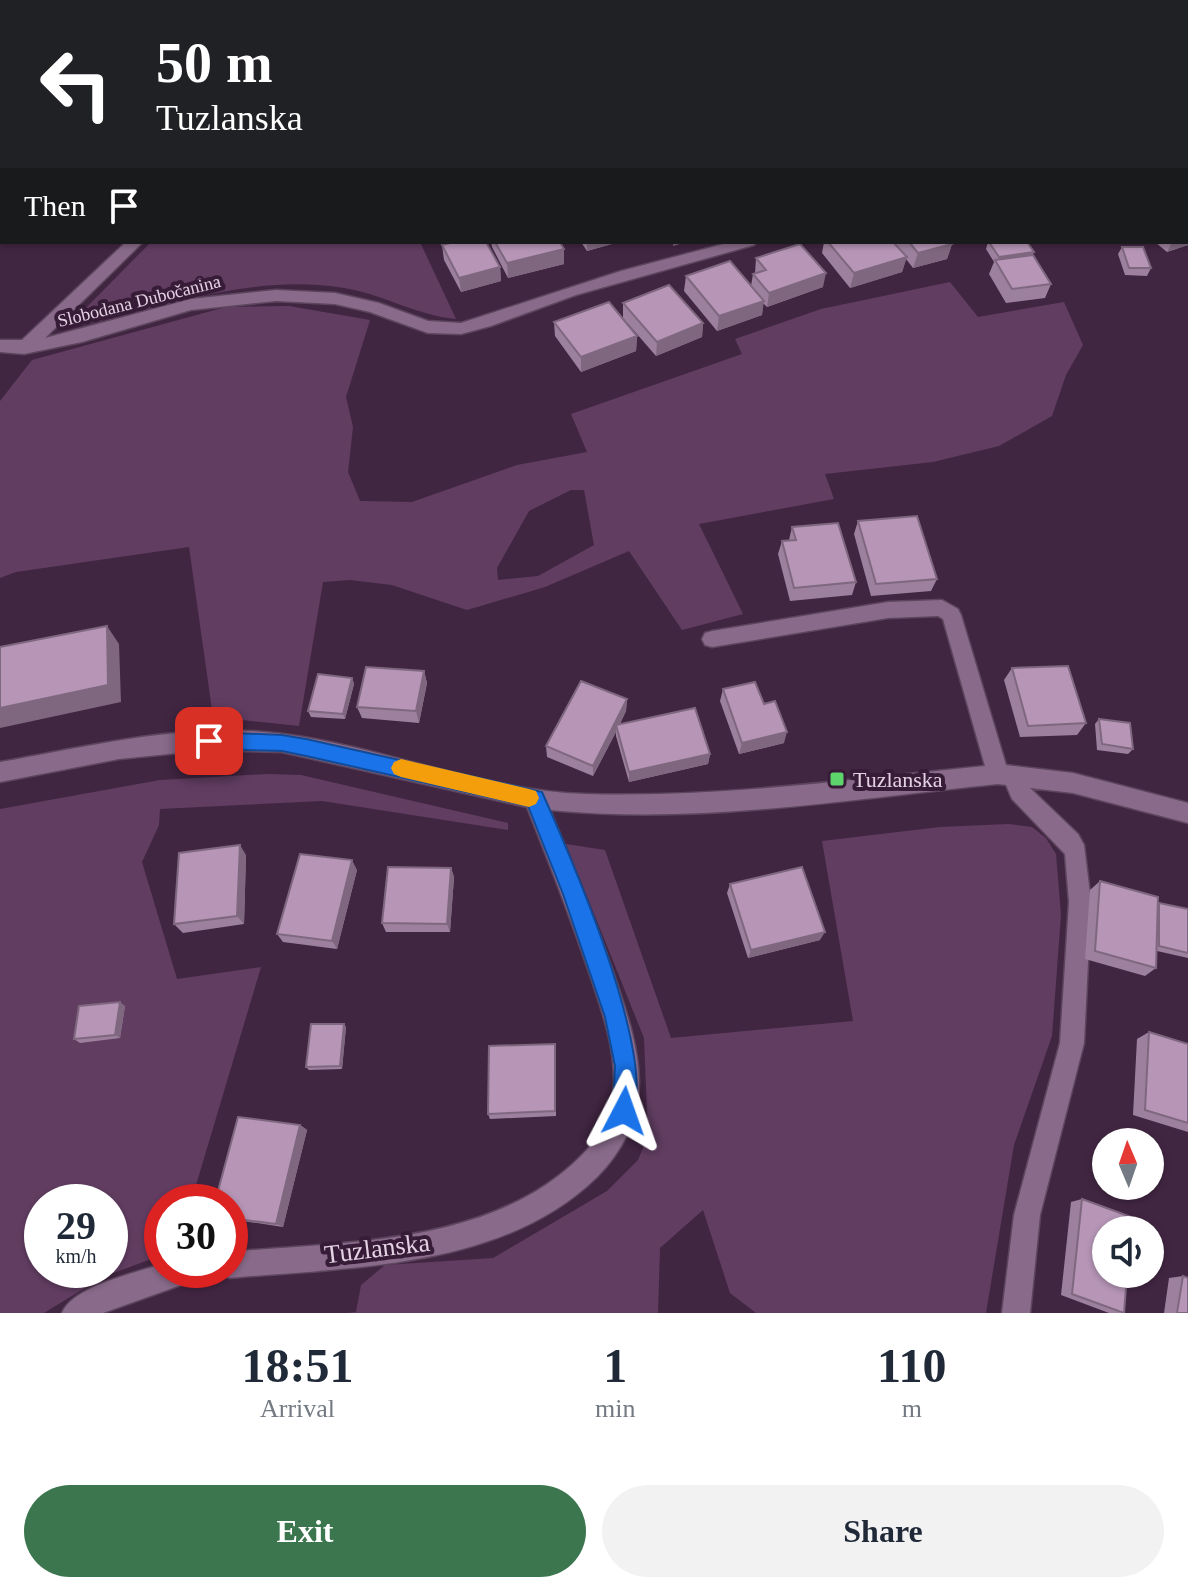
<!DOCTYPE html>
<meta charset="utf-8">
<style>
body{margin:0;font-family:"Times New Roman",serif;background:#f2f2f3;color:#1f2937;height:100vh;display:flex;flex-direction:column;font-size:30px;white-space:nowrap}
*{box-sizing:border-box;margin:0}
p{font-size:26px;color:#747a83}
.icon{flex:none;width:44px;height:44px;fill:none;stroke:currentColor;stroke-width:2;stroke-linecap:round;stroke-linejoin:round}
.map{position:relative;height:1313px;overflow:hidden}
.drawer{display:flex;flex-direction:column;background:#fff;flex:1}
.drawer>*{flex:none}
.hud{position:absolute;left:0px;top:0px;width:1188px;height:244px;box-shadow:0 2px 6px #0004;background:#202124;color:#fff;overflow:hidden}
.needle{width:52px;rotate:358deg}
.buttons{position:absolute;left:1092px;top:1128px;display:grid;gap:16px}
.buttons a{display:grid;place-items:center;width:72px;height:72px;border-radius:50%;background:#fff;box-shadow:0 2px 6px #0004;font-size:40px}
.speed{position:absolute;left:24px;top:1184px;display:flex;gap:16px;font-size:40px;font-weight:700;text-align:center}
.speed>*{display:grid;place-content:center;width:104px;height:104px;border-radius:50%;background:#fff;box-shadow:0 2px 6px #0004;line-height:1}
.speed small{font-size:20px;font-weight:400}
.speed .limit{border:12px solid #d22;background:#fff;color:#111}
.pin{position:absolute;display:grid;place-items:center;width:68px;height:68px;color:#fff;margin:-34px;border-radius:16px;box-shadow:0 4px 12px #0006}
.me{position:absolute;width:88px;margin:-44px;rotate:4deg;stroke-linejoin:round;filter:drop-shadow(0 0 6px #0008)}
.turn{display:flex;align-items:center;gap:28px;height:168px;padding:0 24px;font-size:36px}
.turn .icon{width:104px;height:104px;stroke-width:2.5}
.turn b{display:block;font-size:56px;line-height:68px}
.then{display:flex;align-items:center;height:76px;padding:0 24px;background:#0003;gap:16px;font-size:30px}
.eta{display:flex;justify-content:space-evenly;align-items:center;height:136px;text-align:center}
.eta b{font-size:48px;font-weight:800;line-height:56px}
.cta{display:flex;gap:16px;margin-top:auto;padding:16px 24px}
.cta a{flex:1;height:92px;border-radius:48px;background:#3b764f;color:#fff;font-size:32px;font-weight:800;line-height:92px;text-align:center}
.cta a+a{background:#f2f2f3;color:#1f2937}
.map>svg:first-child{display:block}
</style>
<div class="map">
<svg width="1188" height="1313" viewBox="0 0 1188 1313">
<rect width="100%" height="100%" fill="#412642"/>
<path fill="#613d62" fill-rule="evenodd" d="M86,0H1188V37L1186,2H84Z
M151,242H420L456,319C414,315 379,292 338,287C252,275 166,306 84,325L72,322Z
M950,282L978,317L1064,302L1083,345L1066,375L1052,416L999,446L933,462L825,474L834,499L699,524L743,614L682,630L629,551L545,587L467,610L392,585L350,580L323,582L299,726L213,717L189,547L16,572L0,578V401L32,360L226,307L289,306L370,320L346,397L353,427L348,472L360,501L412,502L517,465L587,452L571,414L742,354L735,339L821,309ZM571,490H584L594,545L538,576L498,580L497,568L529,511Z
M267,774L301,775L508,823V830L322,801L160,809L159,825L142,862L177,979L261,967L191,1202H162V1255L103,1277L44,1313H0V809L160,780ZM42,1202H110V1270H42Z
M1009,824L1032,827L1046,838L1056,854L1061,915L1052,1036L1014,1145L986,1313H756L730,1293L703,1210L660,1248L658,1313H346L356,1312L361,1285L385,1265L493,1258L607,1191L638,1160L648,1136L644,1038L566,844L605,850L671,1038L853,1021L822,841L940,827Z"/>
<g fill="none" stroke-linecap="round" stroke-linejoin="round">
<g stroke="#5c455d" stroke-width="3">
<path id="minor" d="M1186,193L1188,194V204L1186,203Z
M126,242H143L45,338L191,299L276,290L335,293L379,303L428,321L461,323L621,271L731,242H757L754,245L576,295L491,326L461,334L428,333L370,312L335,304L276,301L191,310L82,342L24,354L0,352V340H22Z
M942,600L958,609L961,615L1006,765L1073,773L1188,803V823L1073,793L1030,788L1078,834L1084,845L1091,902L1084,1043L1040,1215L1030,1313H1002L1014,1215L1060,1043L1069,902L1065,854L1012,799L1006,785L998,784C851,799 698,825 550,810C572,863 593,915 612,969C624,1005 638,1042 639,1080C640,1118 622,1152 597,1177C503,1269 352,1267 230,1278L220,1275L219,1270H230V1252C347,1241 490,1245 579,1158C601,1137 614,1114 614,1084C615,1045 601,1008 589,972C570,916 549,862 527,807L282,752L209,750L119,759L0,782V762C91,746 189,721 283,734C384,747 483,791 586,794C719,798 853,779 985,766L943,619L938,616L888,618L712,647L705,645L702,639L705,633L712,631L888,602Z
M162,1264V1270H198L195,1280L103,1313H62C73,1286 135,1273 162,1264Z"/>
</g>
<use href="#minor" fill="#896a8a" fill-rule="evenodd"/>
</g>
<path fill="#9d809d" d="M1188,208V245L1167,252L1155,242H1186Z
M491,242H560L564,264L508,278L492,247Z
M581,242H619L587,251Z
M824,242H950L952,244L947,259L913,268L906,259L902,272L850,288L822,253Z
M988,242L1034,252L1032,255L1051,284L1045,298L1006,303L989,274L994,262L986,249Z
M442,245L500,267L501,281L461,292L444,260Z
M1122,247L1151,268L1147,276L1125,275L1118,254Z
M756,258L823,287L767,307L763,303L762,315L717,331L684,291L686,276L751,286L753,274H755Z
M623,303L703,323L702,337L656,356L623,318Z
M554,322L637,336L636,351L581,372L555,336Z
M858,521L937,579L931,591L871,596L854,534Z
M792,527L856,582L852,595L790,601L778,554L782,541L789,540Z
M1012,668L1086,723L1077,735L1020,737L1004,680Z
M424,671L427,683L419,723L362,718L357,707Z
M352,678L354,684L345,719L311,717L308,711Z
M723,689L764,704L784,743L739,754L720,701Z
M627,699L626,711L620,724L710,754L708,764L629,782L616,736V732L593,776L547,757L546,746Z
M1099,719L1133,749L1128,754L1097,750L1095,724Z
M246,855L244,924L183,933L174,924Z
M451,868L454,877L450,932H386L382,923Z
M357,870L337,949L283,942L277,934Z
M1100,881L1158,904L1159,903L1188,909V958L1157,951L1156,968L1145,976L1085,959L1090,890Z
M730,884L820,940L748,958L727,893Z
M125,1006L120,1038L80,1043L74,1039Z
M344,1024L346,1027L342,1069L309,1070L306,1067Z
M1149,1032L1188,1044V1132L1133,1115L1137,1039Z
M556,1050V1116L490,1119L488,1114Z
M300,1125L307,1130L283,1227L230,1219V1202Z
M1082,1199L1124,1313H1109L1061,1295L1071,1202Z
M1183,1276L1188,1313H1164L1169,1278Z"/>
<path fill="#7f687f" d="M0,0H48L45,2H2V29L0,30Z
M1188,233V245L1167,252L1172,242H1186V234Z
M587,242H619L587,251Z
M673,242H687L673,246Z
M952,244L947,259L913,268L918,253Z
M564,249V264L508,278L507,263Z
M1034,252L1031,259L997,263L999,257Z
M907,257L902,272L850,288L854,273Z
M500,267L501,281L461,292L459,278Z
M826,273L823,287L767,307L769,293Z
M764,301L762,315L717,331L719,316Z
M703,323L702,337L656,356L657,342Z
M637,336L636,351L581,372V357Z
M107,626L119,644L121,702L0,728V708Z
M424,671L427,683L419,723L416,711Z
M352,678L354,684L345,719L343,714Z
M627,699L626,711L617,729L616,725V732L593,776V766Z
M787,732L784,743L739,754L742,743Z
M710,754L708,764L629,782V772Z
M240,845L246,855L244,924L237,916Z
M352,860L357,870L337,949L332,941Z
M451,868L454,877L450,932L447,924Z
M825,932L820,940L748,958L751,950Z
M120,1002L125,1006L120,1038L115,1035Z
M344,1024L346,1027L342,1069L340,1066Z
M300,1125L307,1130L283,1227L276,1224Z"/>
<path fill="#b695b6" stroke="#7f687f" stroke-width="2" d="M1186,206L1188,208V233L1186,234Z
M454,242H486L500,267L459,278L442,245Z
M495,242H560L564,249L507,263Z
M828,242H893L907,257L854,273Z
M909,242H950L952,244L918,253Z
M989,242H1027L1034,252L999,257Z
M800,244L826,273L769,293L753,274L766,270L756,258Z
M1122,247H1143L1151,268H1129Z
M1033,255L1051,284L1012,289L995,260Z
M730,261L764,301L719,316L686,276Z
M669,285L703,323L657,342L623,303Z
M609,302L637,336L581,357L554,322Z
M917,516L937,579L876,584L858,521Z
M838,523L856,582L794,588L782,541L796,540L792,527Z
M107,626L108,685L0,708V647Z
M1068,666L1086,723L1028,726L1012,668Z
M366,667L424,671L416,711L357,707Z
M318,674L352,678L343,714L308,711Z
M581,681L627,699L593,766L546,746Z
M755,682L764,704L775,701L787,732L742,743L723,689Z
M695,708L710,754L629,772L616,725Z
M1099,719L1130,723L1133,749L1102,744Z
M240,845L237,916L174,924L179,853Z
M300,854L352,860L332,941L277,934Z
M388,867L451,868L447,924L382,923Z
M802,867L825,932L751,950L730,884Z
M1100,881L1158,897L1156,968L1095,951Z
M1159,903L1188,909V953L1159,946Z
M120,1002L115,1035L74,1039L79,1006Z
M311,1024H344L340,1066L306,1067Z
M1149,1032L1188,1044V1123L1145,1110Z
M555,1044V1111L488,1114L489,1046Z
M238,1117L300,1125L276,1224L230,1218V1202H215Z
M1082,1199L1131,1217L1130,1230H1106V1274H1127L1124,1313L1072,1294Z
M1183,1276L1188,1278V1313H1177Z"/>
<path fill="#1a73e8" stroke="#114b97" stroke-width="2" d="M209,732L282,735L306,739L542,792C571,857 658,1056 632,1120L624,1123L616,1120L613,1111L615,1066L605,1017L563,894L528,806L306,756L282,751L209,749L202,747L199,741L202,735Z"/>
<path fill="#f59e0b" d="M401,759L529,789L536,791L539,798L536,804L529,807L401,777L394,774L391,768L394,762Z"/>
<rect fill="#5ed56c" stroke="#371c38" stroke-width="3" x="829" y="771" width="16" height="16" rx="4"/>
<g text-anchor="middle" stroke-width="8" stroke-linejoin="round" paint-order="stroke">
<g font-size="18" fill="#e4d2e4" stroke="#371c38">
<text transform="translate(139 301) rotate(-14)" y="6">Slobodana Dubočanina</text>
</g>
<g font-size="22" fill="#e4d2e4" stroke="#371c38" text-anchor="start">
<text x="853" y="787">Tuzlanska</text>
</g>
<g font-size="26" fill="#e4d2e4" stroke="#371c38">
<text transform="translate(377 1248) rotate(-7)" y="9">Tuzlanska</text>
</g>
</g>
</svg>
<div class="buttons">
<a><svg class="needle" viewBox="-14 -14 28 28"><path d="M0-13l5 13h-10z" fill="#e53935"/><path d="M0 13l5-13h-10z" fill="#747a83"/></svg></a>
<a><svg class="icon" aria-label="sound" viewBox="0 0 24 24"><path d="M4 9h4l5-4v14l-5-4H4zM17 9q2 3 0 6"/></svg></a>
</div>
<div class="speed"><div>29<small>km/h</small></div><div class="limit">30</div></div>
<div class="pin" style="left:209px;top:741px;background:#d93025"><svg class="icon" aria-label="arrive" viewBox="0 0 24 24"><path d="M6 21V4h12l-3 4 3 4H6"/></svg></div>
<svg class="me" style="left:624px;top:1111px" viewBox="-20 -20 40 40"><path d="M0-17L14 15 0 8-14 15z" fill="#1a73e8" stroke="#fff" stroke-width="4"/></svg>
<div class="hud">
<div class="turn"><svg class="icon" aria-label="left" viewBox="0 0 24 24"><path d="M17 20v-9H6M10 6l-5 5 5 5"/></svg><div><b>50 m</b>Tuzlanska</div></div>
<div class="then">Then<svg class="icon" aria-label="arrive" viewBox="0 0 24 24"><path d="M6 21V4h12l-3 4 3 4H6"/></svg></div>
</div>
</div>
<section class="drawer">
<div class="eta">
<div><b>18:51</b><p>Arrival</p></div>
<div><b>1</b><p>min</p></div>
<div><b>110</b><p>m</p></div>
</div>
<div class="cta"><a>Exit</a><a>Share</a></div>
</section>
